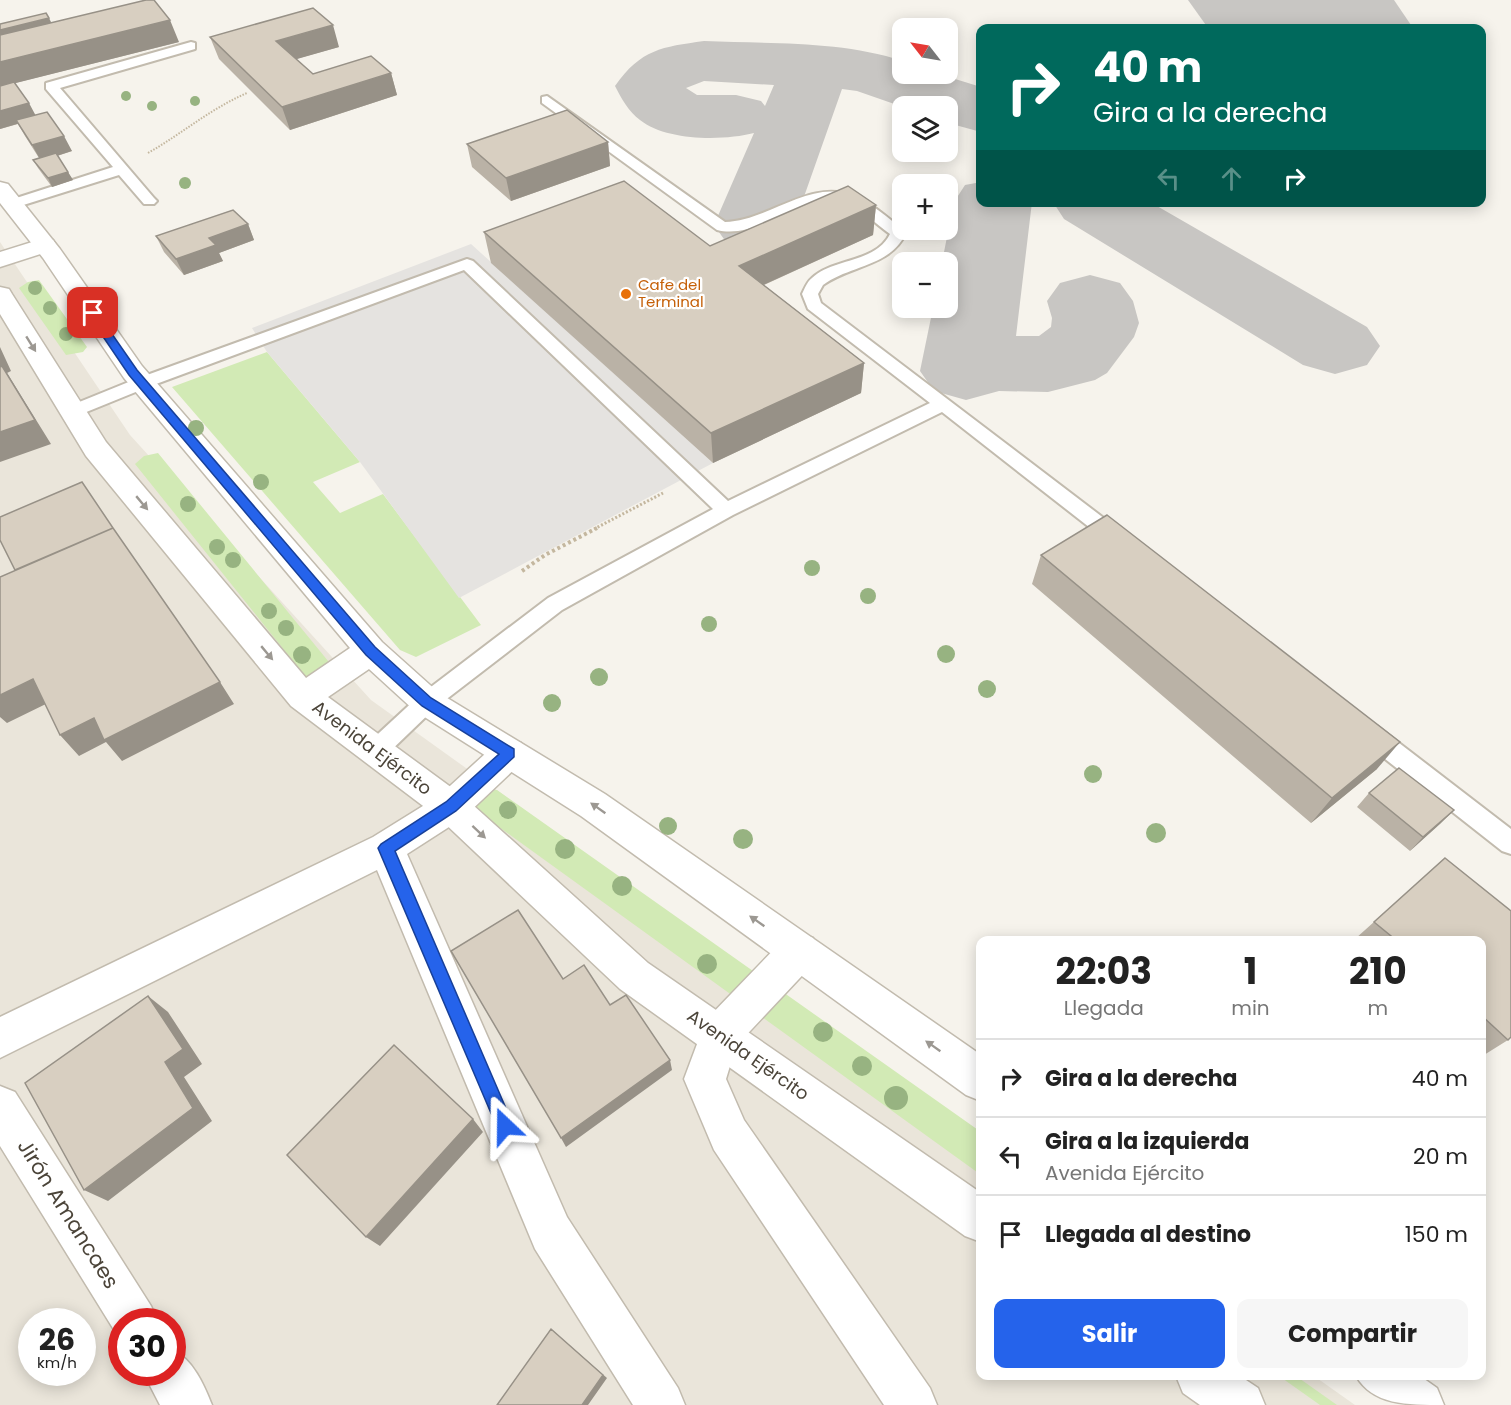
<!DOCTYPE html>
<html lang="es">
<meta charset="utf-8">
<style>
body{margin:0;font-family:Poppins,sans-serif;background:#f6f6f6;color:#222;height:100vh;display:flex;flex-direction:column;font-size:22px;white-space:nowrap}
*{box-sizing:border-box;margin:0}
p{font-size:20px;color:#767676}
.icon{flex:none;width:33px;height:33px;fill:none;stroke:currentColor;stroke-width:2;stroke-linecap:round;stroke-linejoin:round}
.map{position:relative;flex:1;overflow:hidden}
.sheet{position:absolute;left:976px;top:936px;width:510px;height:444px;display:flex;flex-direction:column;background:#fff;border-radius:12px;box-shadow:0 3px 15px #0003}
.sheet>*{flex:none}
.guide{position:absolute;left:976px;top:24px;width:510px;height:183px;border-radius:12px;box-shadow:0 3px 15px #0003;background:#00695c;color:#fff;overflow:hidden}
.needle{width:39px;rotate:301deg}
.fabs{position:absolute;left:892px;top:18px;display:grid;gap:12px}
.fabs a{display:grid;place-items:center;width:66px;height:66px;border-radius:12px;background:#fff;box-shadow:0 3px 15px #0003;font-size:30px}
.speed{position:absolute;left:18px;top:1308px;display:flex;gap:12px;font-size:30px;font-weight:700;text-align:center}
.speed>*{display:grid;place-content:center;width:78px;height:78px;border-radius:50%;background:#fff;box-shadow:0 3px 15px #0003;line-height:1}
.speed small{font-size:15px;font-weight:400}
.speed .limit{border:9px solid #d22;background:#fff;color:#111}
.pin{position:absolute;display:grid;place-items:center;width:51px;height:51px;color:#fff;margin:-26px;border-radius:12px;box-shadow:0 3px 9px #0006}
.me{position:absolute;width:66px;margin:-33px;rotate:337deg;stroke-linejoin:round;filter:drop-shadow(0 0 4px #0008)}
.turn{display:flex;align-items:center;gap:21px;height:126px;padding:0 18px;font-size:27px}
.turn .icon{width:78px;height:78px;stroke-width:2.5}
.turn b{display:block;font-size:42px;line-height:51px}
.lanes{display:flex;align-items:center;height:57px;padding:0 18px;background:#0003;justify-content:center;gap:30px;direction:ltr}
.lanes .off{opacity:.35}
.eta{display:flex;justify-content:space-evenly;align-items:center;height:102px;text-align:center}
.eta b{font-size:36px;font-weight:700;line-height:42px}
.action{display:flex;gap:12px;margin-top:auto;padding:12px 18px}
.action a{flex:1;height:69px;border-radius:12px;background:#2563eb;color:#fff;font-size:24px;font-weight:700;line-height:69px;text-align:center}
.action a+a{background:#f6f6f6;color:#222}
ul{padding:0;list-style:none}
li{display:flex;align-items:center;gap:18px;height:78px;padding:0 18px;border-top:2px solid #e0e0e0}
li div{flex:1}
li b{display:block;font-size:22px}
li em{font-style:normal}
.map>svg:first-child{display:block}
</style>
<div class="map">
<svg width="1511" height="1405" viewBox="0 0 1511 1405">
<rect width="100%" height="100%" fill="#f6f3ec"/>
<path fill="#eae5da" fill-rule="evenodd" d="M0,242L130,435L371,700L981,1137V1376H1314L1355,1405H0ZM32,1322H82V1372H32ZM122,1322H172V1372H122Z"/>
<path fill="#d2eab5" d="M39,280L87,347L83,352L66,355L19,288L28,282Z
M267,352L360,462L313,482L340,513L383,494L481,625L416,657L400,650L172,387Z
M158,453L333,667L308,680L135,464L144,456Z
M492,790H497L981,1132V1175L474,809L475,804Z
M1279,1376H1296L1337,1405H1320Z"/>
<path fill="#e5e3e0" d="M471,244L713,463L459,598L360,462L267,352L252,328Z"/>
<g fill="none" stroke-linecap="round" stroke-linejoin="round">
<path fill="#c8c6c3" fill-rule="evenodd" d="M1224,0H1293L1308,28H1244L1241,21Z
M704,41C769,44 840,40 903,61V74H939L981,87V132L948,123V106L903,107L857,91L842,89L794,225L782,242L754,249L726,242L714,225L754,133C723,141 666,141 640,120C629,112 621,98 615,86C641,49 662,47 704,41ZM704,81L774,85L765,106L761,101L736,95H697L686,88Z
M981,182V202H1032L1016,336H1039L1051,327L1052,318L1047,301L1060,283L1090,275L1120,283L1133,301L1139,323L1134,337L1107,373L1095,380L1048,392L999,391L966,400L934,391L920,371L933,308H948V262H942L954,202L965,185Z
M1053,202H1150L1367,327L1380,346L1367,365L1335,374L1303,365L1064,219Z"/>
<path fill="#c8c6c3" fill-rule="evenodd" d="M1188,0H1394L1413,28H1208Z"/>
<g stroke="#c2bbae" stroke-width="4">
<path id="service" d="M191,42L195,43V49L60,88L154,198L157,201L154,204H144L119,175L17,207H7L4,204L7,201L113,167L46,89V83Z
M547,96L725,222C769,221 810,178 854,196C872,203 888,218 903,230L906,233C890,267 850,265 823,285L818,294L821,303L1126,535L1129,540L1126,545L1119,547L1112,545L942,412L733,515L562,610L435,708L382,759L374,762L366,759L362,752L366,745L419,696L548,598L713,509L464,270L148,387L79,415H67L64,411L67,407L136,379L467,259L473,261L728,501L930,403L808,309L802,294C805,288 807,282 812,278C833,258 876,263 890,234C876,224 861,209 844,202C807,188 760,241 717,230L542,103V97Z
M1369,724L1377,726L1511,829V854L1502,851L1361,740L1358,733L1361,726Z"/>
</g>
<g stroke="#c2bbae" stroke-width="3">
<path id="minor" d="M45,238L53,240L56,245L53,250L0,267V252Z
M509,739L521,743L526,753L521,763L463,818L407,854L567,1217L678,1388L685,1405H633L535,1249L377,870L0,1058V1017L373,837L439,796L497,743Z
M799,933L813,938L818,951L813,964L736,1046L726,1079L744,1120L930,1388L937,1405H884L714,1150L684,1079L706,1020L785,938Z
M0,1086L15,1092L151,1306L158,1322H122V1340L119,1338L0,1146Z
M172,1350C193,1359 204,1385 212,1405H160L143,1372H172Z"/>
</g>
<g stroke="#c2bbae" stroke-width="3">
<path id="tertiary" d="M0,182L8,184L60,249L142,366L382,642L439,693L605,794L981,1055V1101L966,1095L581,816L415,711L369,669L328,697L463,796L648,963L981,1193V1242L965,1236L620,989L439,818L291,706L86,456L0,314V287L9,289L12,294L106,442L306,678L350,648L124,378L43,258L0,203Z
M1176,1376H1240L1258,1388L1265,1405H1200L1183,1393Z
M1356,1376H1420L1437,1388L1444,1405C1406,1405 1373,1405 1356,1376Z"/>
</g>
<path stroke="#c4b79f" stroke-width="2" stroke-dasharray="1.5 1.5" stroke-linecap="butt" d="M148,153C183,133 210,109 247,93"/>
<path stroke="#c4b79f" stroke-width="3" stroke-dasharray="2 2" stroke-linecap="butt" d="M594,529L663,493"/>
<path stroke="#c4b79f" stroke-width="4" stroke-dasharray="3 3" stroke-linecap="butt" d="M522,571L545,555L597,528"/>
<use href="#service" fill="#fff" fill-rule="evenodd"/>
<use href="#minor" fill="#fff" fill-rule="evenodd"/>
<use href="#tertiary" fill="#fff" fill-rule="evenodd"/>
</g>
<g fill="#97b381">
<circle cx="126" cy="96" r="5"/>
<circle cx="195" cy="101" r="5"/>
<circle cx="152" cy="106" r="5"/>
<circle cx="185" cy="183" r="6"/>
<circle cx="35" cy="288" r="7"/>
<circle cx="50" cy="308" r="7"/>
<circle cx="66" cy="334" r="7"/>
<circle cx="196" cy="428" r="8"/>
<circle cx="261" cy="482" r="8"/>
<circle cx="188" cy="504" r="8"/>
<circle cx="217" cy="547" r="8"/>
<circle cx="233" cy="560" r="8"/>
<circle cx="812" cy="568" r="8"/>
<circle cx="868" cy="596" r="8"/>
<circle cx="269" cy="611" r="8"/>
<circle cx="709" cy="624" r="8"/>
<circle cx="286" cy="628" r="8"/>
<circle cx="946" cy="654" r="9"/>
<circle cx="302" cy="655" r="9"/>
<circle cx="599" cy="677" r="9"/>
<circle cx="987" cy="689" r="9"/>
<circle cx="552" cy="703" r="9"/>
<circle cx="1093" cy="774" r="9"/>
<circle cx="508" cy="810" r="9"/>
<circle cx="668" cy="826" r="9"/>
<circle cx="1156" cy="833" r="10"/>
<circle cx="743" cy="839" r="10"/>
<circle cx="565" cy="849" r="10"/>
<circle cx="622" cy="886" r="10"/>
<circle cx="707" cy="964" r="10"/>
<circle cx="823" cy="1032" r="10"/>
<circle cx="862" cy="1066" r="10"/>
<circle cx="896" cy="1098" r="12"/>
</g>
<path fill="#bab2a6" d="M51,22L179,42L15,83L35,115L72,151L57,156L73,180L52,187L38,168L33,160L39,158L25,136L18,124L0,129V24Z
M210,37L339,47L296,59L313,74L391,73L397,95L290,130L219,59Z
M608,142L610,166L511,201L472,167L467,144Z
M876,205L873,235L764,285L864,363L861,393L713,463L491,263L484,232L710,246Z
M248,224L254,240L219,253L223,261L184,275L164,252L156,236Z
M1041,555L1377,769L1311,823L1032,584Z
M1369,793L1454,810L1410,851L1357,807Z
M1445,858L1511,911V1037L1508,1040L1484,1055L1482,1053V940H1356L1355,939Z"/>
<path fill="#979187" d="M49,18L53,26L0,38V30Z
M170,20L179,42L0,87V62Z
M333,25L339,47L283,63L276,41Z
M391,73L397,95L290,130L282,107Z
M29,103L37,118L0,129V111Z
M64,136L72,151L41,161L32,145Z
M608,142L610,166L511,201L506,178Z
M68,172L73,180L52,187L48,178Z
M876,205L873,235L739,296V266Z
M248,224L254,240L219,253L223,261L184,275L176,259L209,238Z
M0,347L11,371L7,373L51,444L0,462Z
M864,363L861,393L713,463L711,433Z
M33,679L52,701L7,723L0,717V695Z
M220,682L234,704L122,761L106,742L79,756L60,735L94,718Z
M1400,742L1377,769L1311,823L1332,798Z
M1454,810L1440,824L1410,851L1423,837Z
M148,996L168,1012L202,1064L184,1077L212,1121L108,1201L84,1190Z
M670,1060L672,1070L566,1147L561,1138Z
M473,1119L483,1132L380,1246L366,1237Z
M551,1329L607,1378L588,1405H582Z"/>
<path fill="#d8cfc1" stroke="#979187" stroke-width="1.5" d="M146,0H154L170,20L0,62V35Z
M313,8L333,25L276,41L313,74L371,56L391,73L282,107L210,37Z
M46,13L49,18L0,30V24Z
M14,82L29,103L0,111V86Z
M567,110L608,142L506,178L467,144Z
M47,112L64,136L32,145L16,120Z
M56,153L68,172L48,178L33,160Z
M624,181L710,246L848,186L876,205L739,266L864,363L711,433L484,232Z
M233,210L248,224L209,238L216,245L176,259L156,236Z
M2,366L35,420L0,432V367Z
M82,482L113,528L15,570L0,540V517Z
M1107,515L1400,742L1332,798L1041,555Z
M113,528L220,682L104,740L94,718L60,735L33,679L0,695V577Z
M1399,768L1454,810L1423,837L1369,793Z
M1445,858L1511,911V1037L1508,1040L1482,1016V940H1396L1374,922Z
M518,910L563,979L584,965L610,1005L626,995L670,1060L561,1138L451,951Z
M148,996L183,1049L165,1062L193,1108L84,1190L25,1083Z
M394,1045L473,1119L366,1237L287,1155Z
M551,1329L603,1375L582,1405H497Z"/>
<defs><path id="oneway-solid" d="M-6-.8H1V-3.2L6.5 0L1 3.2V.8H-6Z" transform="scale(1.5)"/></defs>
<g fill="#9c9892">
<use href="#oneway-solid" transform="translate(31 344) rotate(58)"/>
<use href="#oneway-solid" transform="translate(142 503) rotate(50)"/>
<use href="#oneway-solid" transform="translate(267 653) rotate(50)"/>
<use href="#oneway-solid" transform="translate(598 808) rotate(-145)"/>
<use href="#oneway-solid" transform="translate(479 832) rotate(43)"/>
<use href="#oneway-solid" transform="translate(757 921) rotate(-145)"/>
<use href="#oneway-solid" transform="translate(933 1046) rotate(-145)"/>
</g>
<path fill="#2563eb" stroke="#184099" stroke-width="1.5" d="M93,310L96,311L137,370L375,647L431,698L514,749V757L456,811L395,851L511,1120L514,1126L511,1132L505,1135L499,1132L378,848L381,844L446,802L499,754L422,706L366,655L129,375L87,313Z"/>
<circle fill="#e8710a" stroke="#fff" stroke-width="2" cx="626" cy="294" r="6"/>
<g text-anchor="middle" stroke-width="4.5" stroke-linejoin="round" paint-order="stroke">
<g font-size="15" fill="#c56008" stroke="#fff" text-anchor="start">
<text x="638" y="290">Cafe del<tspan x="638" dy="17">Terminal</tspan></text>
</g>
<g font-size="18" fill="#4b4439" stroke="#fff">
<text transform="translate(372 748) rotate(37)" y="6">Avenida Ejército</text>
<text transform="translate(748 1055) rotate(35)" y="6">Avenida Ejército</text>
</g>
<g font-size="21" fill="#4b4439" stroke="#fff">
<text transform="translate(68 1214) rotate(58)" y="7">Jirón Amancaes</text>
</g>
</g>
</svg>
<div class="fabs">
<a><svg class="needle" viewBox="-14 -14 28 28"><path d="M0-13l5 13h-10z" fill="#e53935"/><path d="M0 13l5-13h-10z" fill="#767676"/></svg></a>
<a><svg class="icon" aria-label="layers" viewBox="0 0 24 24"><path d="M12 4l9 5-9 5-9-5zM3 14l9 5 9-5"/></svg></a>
<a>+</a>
<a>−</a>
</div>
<div class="speed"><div>26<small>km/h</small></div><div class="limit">30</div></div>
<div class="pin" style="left:93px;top:313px;background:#d93025"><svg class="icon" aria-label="arrive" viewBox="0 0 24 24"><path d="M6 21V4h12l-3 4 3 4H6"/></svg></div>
<svg class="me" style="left:505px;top:1126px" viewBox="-20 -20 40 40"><path d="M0-17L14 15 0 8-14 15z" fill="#2563eb" stroke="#fff" stroke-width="4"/></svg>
<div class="guide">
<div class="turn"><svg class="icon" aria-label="right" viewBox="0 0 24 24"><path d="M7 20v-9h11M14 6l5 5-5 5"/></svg><div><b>40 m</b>Gira a la derecha</div></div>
<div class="lanes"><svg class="icon off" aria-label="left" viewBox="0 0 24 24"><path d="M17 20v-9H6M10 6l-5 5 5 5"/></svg><svg class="icon off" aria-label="ahead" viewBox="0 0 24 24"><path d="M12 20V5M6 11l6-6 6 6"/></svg><svg class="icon" aria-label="right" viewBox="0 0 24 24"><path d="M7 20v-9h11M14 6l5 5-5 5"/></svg></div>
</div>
<section class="sheet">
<div class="eta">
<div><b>22:03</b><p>Llegada</p></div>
<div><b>1</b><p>min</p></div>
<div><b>210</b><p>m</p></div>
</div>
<ul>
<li><svg class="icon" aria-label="right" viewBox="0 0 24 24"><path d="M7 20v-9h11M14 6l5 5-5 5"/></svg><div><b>Gira a la derecha</b></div><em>40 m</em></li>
<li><svg class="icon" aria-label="left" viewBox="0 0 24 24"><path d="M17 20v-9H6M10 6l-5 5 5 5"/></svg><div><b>Gira a la izquierda</b><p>Avenida Ejército</p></div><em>20 m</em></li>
<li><svg class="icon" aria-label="arrive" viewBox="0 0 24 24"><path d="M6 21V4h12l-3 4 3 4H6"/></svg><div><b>Llegada al destino</b></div><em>150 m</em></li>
</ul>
<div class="action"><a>Salir</a><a>Compartir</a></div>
</section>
</div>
